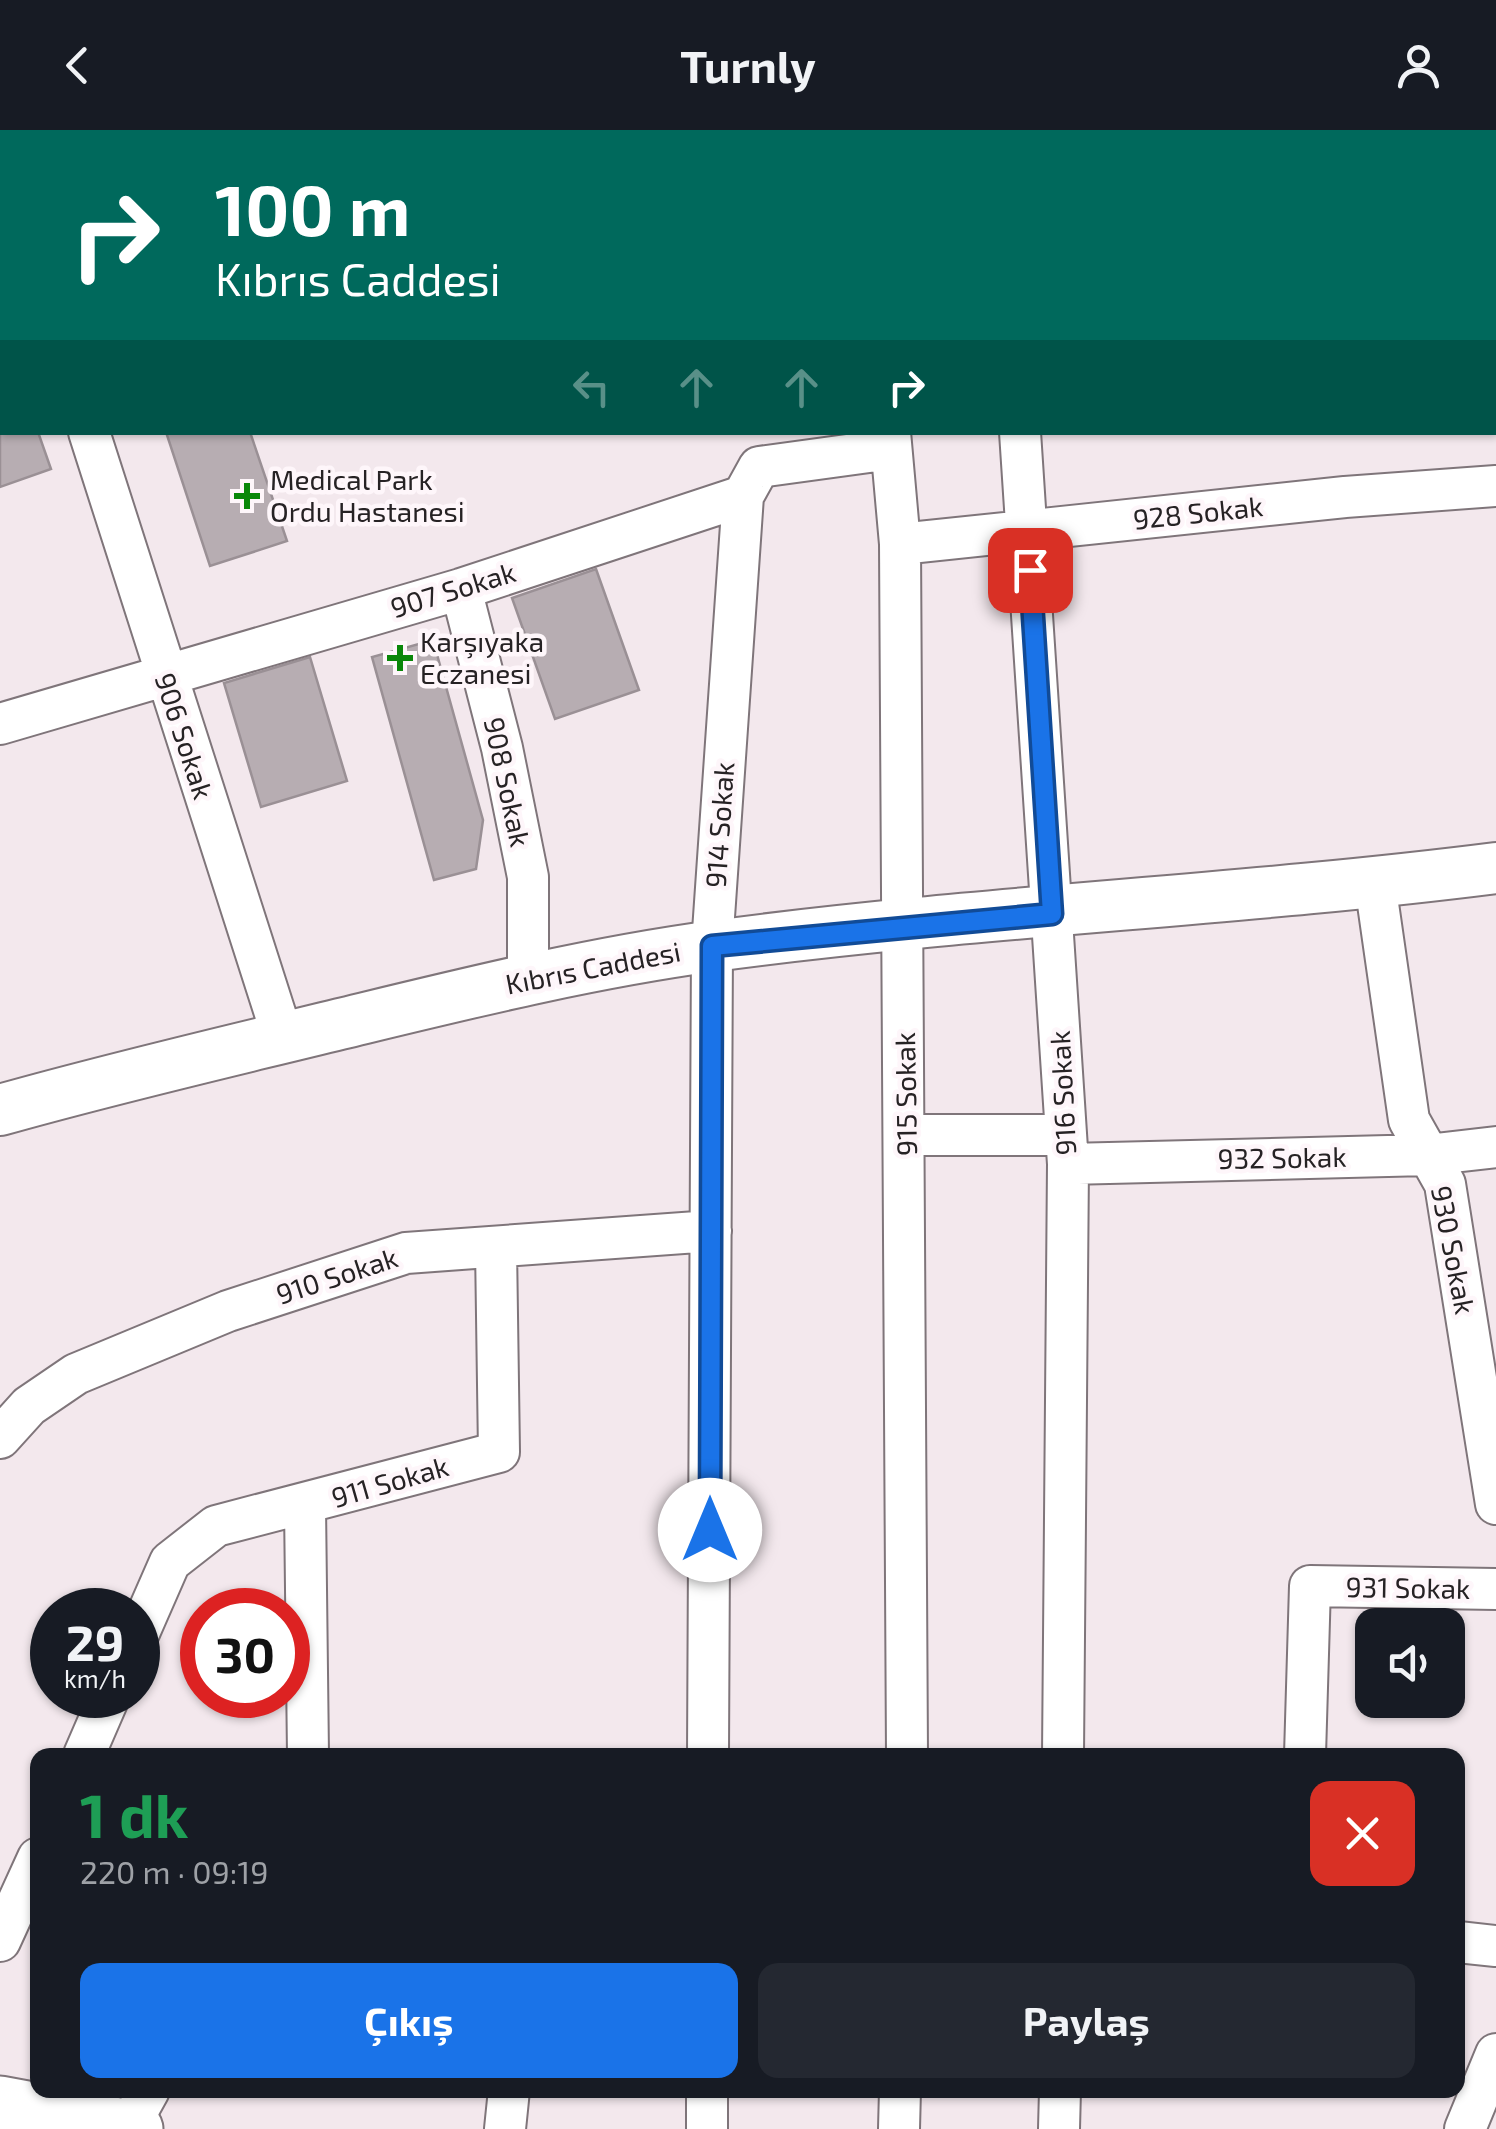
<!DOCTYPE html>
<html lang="tr">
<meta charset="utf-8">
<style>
body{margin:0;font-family:"Exo 2",sans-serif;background:#242831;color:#f1f3f6;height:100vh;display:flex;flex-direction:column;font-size:38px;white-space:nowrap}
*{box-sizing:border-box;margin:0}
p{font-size:32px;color:#9ea1a6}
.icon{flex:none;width:55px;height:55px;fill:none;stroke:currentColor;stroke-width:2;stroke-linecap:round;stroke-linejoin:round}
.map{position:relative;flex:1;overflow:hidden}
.drawer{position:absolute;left:30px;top:1618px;width:1435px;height:350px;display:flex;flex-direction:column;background:#171b24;border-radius:20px;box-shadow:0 2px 8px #0004}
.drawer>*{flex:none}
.hud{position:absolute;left:0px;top:0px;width:1498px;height:305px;box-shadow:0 2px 8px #0004;background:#00695c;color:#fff;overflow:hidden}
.buttons{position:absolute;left:1355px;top:1478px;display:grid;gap:20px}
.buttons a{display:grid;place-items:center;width:110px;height:110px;border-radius:20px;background:#171b24;box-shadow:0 2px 8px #0004;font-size:50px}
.speed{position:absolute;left:30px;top:1458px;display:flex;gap:20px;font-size:50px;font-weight:700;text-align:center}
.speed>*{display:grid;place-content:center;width:130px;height:130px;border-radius:50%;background:#171b24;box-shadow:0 2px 8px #0004;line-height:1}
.speed small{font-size:25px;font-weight:400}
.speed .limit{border:15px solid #d22;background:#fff;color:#111}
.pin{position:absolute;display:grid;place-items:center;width:85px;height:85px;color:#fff;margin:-42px;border-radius:20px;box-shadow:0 5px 15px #0006}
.me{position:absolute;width:110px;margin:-55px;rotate:0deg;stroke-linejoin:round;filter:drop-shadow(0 0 8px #0008)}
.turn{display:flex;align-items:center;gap:35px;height:210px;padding:0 50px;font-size:45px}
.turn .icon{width:130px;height:130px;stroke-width:2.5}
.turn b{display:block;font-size:70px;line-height:85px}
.lanes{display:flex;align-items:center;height:95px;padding:0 50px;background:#0003;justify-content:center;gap:50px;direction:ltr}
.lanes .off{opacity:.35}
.round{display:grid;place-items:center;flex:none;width:105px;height:105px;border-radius:20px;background:#242831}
.summary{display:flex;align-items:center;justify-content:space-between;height:170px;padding:0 50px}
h1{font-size:60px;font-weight:700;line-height:75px;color:#1e9e55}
.button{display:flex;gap:20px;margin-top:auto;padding:20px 50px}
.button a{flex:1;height:115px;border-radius:20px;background:#1a73e8;color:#fff;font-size:40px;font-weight:700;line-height:115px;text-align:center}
.button a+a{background:#242831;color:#f1f3f6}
header{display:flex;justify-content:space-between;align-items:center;height:130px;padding:0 50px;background:#171b24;font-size:45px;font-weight:700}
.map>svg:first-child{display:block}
</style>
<header><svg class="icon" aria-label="back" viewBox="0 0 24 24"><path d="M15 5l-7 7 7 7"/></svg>Turnly<svg class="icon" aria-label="person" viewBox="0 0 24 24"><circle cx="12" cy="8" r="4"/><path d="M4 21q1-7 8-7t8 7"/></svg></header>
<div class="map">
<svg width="1496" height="1999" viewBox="0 0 1496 1999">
<rect width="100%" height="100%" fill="#f3e8ed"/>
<path fill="#b7adb2" stroke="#9a9095" stroke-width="2.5" d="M908,0H1022L1023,2H909Z
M0,245L2,302H38L51,339L0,357Z
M166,302H250L287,411L210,436Z
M596,439L639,560L555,589L512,468Z
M433,510L483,690L476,739L434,750L372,527Z
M310,527L347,651L261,677L224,553Z"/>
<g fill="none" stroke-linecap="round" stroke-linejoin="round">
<g stroke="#7f757a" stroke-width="44">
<path id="minor" d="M793,0L794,2
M1035,0L1036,2
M1159,0V2
M696,2L705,0
M0,25L2,33
M1495,149H1496
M0,210L2,209
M89,302L283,908
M890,302L900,414L907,1625
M1020,302L1068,1034L1063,1625
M900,414L1345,367L1496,356
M461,459L502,618L528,747V848
M0,594L461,459L743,366L759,337L891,319
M1375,753L1409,990L1445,1054L1496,1374
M906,1005H1066
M1068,1034L1427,1025L1496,1017
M0,1308L29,1276L76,1244L228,1181L406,1123L711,1101
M305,1376L308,1625
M138,1505L170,1432L216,1396L499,1322L496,1117
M84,1625L110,1565
M708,1625L712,816L743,366
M1305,1625L1310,1456L1496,1459
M0,1811L38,1728
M1458,1812L1496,1816
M128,1998L149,1960
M505,1999L509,1960
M707,1999V1960
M899,1999L900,1960
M1059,1999L1060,1960
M1465,1999L1496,1924"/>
</g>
<g stroke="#7f757a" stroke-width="54">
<path id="tertiary" d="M0,980C113,948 226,922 340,894C464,864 588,833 714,816C974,781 1236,771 1496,738"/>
</g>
<g stroke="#7f757a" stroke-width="59">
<path id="secondary" d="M0,1974L135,1999"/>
</g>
<use href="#minor" stroke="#fff" stroke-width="40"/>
<use href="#tertiary" stroke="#fff" stroke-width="50"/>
<use href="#secondary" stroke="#fff" stroke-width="55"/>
</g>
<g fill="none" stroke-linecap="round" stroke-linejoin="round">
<g stroke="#114b97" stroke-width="25">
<path id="route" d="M710,1400L712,816L1052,784L1030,440"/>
</g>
<use href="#route" stroke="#1a73e8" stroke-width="18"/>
</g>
<g fill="#0a8709" stroke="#fef6fa" stroke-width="4">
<path d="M242 351h10v10h10v10h-10v10h-10v-10h-10v-10h10z"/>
<path d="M395 513h10v10h10v10h-10v10h-10v-10h-10v-10h10z"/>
</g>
<g text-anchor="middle" stroke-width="9" stroke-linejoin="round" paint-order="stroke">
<g font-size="28" fill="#262224" stroke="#fef6fa" text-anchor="start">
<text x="270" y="360">Medical Park<tspan x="270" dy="32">Ordu Hastanesi</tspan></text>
<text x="420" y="522">Karşıyaka<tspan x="420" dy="32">Eczanesi</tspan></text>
</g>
<g font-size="28" fill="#262224" stroke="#fef6fa">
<text transform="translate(1198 383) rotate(-6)" y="10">928 Sokak</text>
<text transform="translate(453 460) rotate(-17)" y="10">907 Sokak</text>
<text transform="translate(184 606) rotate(72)" y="10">906 Sokak</text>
<text transform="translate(507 652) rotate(78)" y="10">908 Sokak</text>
<text transform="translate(720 695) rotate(-86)" y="10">914 Sokak</text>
<text transform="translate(593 838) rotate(-11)" y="10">Kıbrıs Caddesi</text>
<text transform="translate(1063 963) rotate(-93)" y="10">916 Sokak</text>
<text transform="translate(906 964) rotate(-91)" y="10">915 Sokak</text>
<text transform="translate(1282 1028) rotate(-1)" y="10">932 Sokak</text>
<text transform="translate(1453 1120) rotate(79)" y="10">930 Sokak</text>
<text transform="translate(337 1146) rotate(-18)" y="10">910 Sokak</text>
<text transform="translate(390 1352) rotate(-16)" y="10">911 Sokak</text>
<text transform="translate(1408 1458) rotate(1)" y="10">931 Sokak</text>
</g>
</g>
</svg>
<div class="buttons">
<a><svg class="icon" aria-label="sound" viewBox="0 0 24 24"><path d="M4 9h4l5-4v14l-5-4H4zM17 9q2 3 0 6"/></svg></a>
</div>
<div class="speed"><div>29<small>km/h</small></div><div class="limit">30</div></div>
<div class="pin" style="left:1030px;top:440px;background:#d93025"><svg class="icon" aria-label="arrive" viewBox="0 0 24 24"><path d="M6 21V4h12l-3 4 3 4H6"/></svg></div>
<svg class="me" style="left:710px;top:1400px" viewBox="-20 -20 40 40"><circle r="19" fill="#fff"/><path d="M0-13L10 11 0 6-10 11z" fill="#1a73e8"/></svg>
<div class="hud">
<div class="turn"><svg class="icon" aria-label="right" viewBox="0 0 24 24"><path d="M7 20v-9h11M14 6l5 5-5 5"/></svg><div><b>100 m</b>Kıbrıs Caddesi</div></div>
<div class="lanes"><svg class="icon off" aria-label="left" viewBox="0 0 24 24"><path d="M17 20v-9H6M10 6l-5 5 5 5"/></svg><svg class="icon off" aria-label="ahead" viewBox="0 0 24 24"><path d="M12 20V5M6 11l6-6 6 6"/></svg><svg class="icon off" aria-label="ahead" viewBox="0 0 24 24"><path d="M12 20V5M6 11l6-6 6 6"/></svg><svg class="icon" aria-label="right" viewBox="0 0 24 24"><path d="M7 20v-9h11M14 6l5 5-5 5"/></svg></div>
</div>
<section class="drawer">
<div class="summary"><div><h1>1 dk</h1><p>220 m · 09:19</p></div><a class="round" style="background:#d93025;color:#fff"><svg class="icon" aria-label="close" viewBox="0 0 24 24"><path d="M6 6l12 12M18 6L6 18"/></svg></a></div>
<div class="button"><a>Çıkış</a><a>Paylaş</a></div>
</section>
</div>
